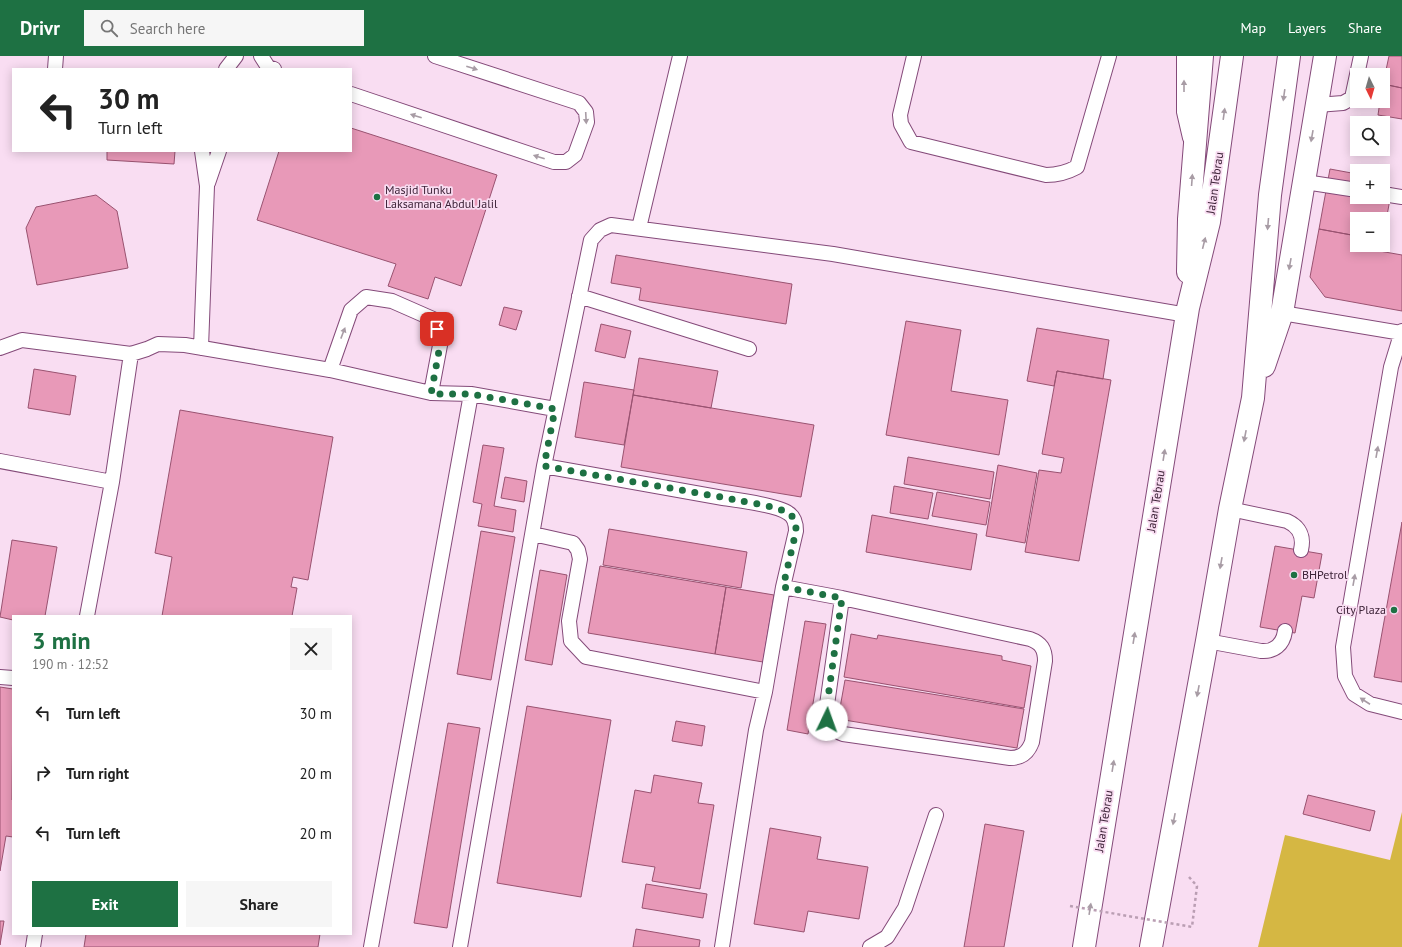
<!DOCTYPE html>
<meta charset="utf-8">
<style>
body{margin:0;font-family:"PT Sans",sans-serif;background:#f6f6f6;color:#222;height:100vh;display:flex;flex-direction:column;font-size:15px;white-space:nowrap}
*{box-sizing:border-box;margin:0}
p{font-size:13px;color:#767676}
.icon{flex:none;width:22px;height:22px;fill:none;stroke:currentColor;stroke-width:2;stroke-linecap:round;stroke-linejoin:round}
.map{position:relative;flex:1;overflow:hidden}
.drawer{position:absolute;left:12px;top:559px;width:340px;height:320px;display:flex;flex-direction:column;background:#fff;border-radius:0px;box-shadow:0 2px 10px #0003}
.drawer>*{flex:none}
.banner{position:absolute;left:12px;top:12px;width:340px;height:84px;border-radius:0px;box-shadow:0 2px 10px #0003;background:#fff;color:#222;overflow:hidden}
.needle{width:26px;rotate:175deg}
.tools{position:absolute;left:1350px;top:12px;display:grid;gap:8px}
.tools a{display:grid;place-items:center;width:40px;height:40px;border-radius:0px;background:#fff;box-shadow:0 2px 10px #0003;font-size:20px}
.pin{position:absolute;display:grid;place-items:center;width:34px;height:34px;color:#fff;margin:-17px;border-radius:8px;box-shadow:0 2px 6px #0006}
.me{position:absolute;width:44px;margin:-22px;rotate:3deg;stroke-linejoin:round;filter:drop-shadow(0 0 3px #0008)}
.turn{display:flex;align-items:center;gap:14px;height:84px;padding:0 20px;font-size:18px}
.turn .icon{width:52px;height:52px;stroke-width:2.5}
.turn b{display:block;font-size:28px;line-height:34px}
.round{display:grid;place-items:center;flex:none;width:42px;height:42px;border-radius:0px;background:#f6f6f6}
.summary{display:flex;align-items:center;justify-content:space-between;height:68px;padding:0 20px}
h1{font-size:24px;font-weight:700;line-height:30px;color:#1e7143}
.primary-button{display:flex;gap:8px;margin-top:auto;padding:8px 20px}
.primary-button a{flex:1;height:46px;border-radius:0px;background:#1e7143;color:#fff;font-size:16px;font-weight:700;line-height:46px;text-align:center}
.primary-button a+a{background:#f6f6f6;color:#222}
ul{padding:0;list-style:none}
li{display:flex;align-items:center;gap:12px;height:60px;padding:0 20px}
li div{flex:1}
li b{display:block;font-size:15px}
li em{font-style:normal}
header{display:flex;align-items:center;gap:24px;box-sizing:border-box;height:56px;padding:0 20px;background:#1e7143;color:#fff}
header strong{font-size:19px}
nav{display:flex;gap:22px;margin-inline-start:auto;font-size:14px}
.search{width:280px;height:36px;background:#f6f6f6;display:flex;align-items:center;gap:10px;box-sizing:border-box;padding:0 14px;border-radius:0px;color:#767676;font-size:15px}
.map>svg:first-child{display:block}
</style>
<header>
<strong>Drivr</strong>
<div class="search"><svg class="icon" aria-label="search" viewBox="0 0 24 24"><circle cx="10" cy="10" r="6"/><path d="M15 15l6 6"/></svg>Search here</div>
<nav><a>Map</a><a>Layers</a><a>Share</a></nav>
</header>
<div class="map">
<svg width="1402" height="891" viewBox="0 0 1402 891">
<rect width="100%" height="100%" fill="#f9ddf2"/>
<path fill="#d5b743" d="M1402,756V891H1258L1285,779L1390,804Z"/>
<path fill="#e899b8" stroke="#995270" d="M1389,0H1402V32L1383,28Z
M1383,28L1402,32V63L1378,59L1380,45H1383Z
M351,72L497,119L461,230L435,221L428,243L388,230L396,208L257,164L279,95H351Z
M107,95H175L174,108L107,104Z
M1330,113L1357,118V141H1383V131L1392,132L1384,176L1383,163H1357V180L1319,173Z
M96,139L117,155L128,212L37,229L26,172L36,151Z
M1319,173L1357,180V189H1369L1368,193L1402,199V255L1325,241L1310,221Z
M616,199L792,228L786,268L639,244L641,232L611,227Z
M504,251L522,255L516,274L499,269Z
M906,265L961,274L951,335L1008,344L999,399L886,379Z
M601,268L631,275L625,302L595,295Z
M1037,272L1109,284L1103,323L1057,315L1054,330L1027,325Z
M639,302L718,315L711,352L633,339Z
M34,313L76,320L70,359L28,352Z
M1057,315L1111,324L1079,505L1025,496L1039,414L1061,417L1064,402L1042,398Z
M584,326L634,334L624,389L575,381Z
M633,339L814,369L801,441L621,411Z
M180,354L333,381L308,524L293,521L291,531L297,532L292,560H162L172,501L155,497Z
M483,389L504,392L494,450L516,454L513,476L478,470L482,448L473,446Z
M908,401L994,416L990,443L904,428Z
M998,409L1037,417L1025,487L986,480Z
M505,421L527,425L524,446L501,442Z
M894,430L933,437L928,463L890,457Z
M937,436L990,446L986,469L932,460Z
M872,459L977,478L971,514L866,496Z
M1402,466V626L1374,621Z
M609,473L747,496L741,532L603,509Z
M481,475L515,481L491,624L457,618Z
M12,484L57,491L45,560H13V564L0,561Z
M1275,490L1322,498L1314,542L1302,540L1295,577L1260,571Z
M600,510L726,531L715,598L588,577Z
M540,514L567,519L552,609L525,604Z
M726,531L774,539L763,606L715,598Z
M805,565L826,568L808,678L787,674Z
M851,578L877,583L878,579L1002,600V604L1031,610L1024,652L844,621Z
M845,624L1024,653L1017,692L838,663Z
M0,631L13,633L12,744H13V781L6,780L0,815Z
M527,650L611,664L581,841L497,827Z
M676,665L705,670L702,690L672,685Z
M448,667L480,672L447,872L414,867Z
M654,719L702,727L698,747L714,749L700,833L652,825L655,811L622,806L635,734L651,737Z
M1308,739L1375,755L1370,775L1303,758Z
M985,768L1024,775L1004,891H964Z
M770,772L821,781L817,803L868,811L859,863L808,855L804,876L754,868Z
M646,828L707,838L703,862L642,852Z
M0,865H4L0,889Z
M636,873L700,884L699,891H633Z
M86,878H320L318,891H84Z"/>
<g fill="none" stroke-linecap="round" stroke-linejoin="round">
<g stroke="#844a79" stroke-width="16">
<path id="lane" d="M261,0L268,11L274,13
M914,0L900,59L901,68L911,86L1046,119C1058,119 1066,117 1077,111L1109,0
M1184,0V56L1190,82
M55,13L56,0
M226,13L236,0
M351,38L554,106H566L575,99L587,66L586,56L579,47L435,0
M1317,49L1343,47L1352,42L1361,0
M1305,126L1357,134
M208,127L219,95
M1383,138L1402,141
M639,172L680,0
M579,240L749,293
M1282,257L1402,277
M1402,275L1391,311L1343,591L1345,620L1354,638L1370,648L1402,656
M0,292L22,284L131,298L147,293L158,288L185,289L330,314L431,337L471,338L555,353
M201,292L207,130L202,95
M330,314L351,254L366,241L392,245L433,263L441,284L431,337
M0,405L112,426
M544,410C604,421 663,431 723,442C737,444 777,449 788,457C795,461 796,468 796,475L783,531L765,636L756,674L722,891
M1230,453L1287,465C1300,471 1304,481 1301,494
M533,478L573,487L578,494L580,503L569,565L571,585L586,601L765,636
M783,531L842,542L1030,583C1041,587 1045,593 1045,605L1032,686C1028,697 1021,702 1010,702L843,678C832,674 827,668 826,656L842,542
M87,560L112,426L131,298
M1207,585L1261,595C1274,596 1283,589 1285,575
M0,621L13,622
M33,891L35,878
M371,891L471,338
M460,891L544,410L591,184L600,174L611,169L833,198L1187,259
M870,891L887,881L905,852L936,759"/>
</g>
<g stroke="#844a79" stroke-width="24">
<path id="highway" d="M1188,216L1189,163L1202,0
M1264,310L1282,257L1325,0
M1084,891L1188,252L1209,166L1232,0
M1151,891L1207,585L1230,453L1253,342L1270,139L1289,0"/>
</g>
<path stroke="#ba9eb3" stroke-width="2.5" stroke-dasharray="3 3" stroke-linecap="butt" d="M1189,821L1197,830L1192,871"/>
<use href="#lane" stroke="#fff" stroke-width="14"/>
<use href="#highway" stroke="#fff" stroke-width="22"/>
<path stroke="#ba9eb3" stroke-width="2.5" stroke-dasharray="3 3" stroke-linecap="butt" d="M1070,850L1192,871"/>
</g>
<defs><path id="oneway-solid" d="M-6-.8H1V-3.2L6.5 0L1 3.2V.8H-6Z"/></defs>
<g fill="#a89ca5">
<use href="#oneway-solid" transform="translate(472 12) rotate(18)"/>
<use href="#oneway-solid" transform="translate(1184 30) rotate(-90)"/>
<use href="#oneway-solid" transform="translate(1284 39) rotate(98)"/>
<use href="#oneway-solid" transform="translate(1224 58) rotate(-82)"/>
<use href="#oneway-solid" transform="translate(416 60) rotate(-162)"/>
<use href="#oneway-solid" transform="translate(586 62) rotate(87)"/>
<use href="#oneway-solid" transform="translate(1312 80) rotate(100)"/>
<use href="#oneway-solid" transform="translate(539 101) rotate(-162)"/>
<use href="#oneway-solid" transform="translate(1192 124) rotate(-86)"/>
<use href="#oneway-solid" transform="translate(1268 168) rotate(95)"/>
<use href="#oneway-solid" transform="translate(1204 187) rotate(-76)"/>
<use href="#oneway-solid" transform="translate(1290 208) rotate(100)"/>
<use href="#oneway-solid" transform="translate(343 277) rotate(-69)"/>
<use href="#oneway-solid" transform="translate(1245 380) rotate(101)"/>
<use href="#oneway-solid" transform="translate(1377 396) rotate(-80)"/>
<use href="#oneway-solid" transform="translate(1164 399) rotate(-81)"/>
<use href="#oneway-solid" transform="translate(1221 507) rotate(100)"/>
<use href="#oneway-solid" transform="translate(1354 524) rotate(-80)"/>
<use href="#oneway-solid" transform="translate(1134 582) rotate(-81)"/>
<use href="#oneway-solid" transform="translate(1198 635) rotate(101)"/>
<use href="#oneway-solid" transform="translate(1365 645) rotate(-147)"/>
<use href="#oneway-solid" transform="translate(1113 710) rotate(-81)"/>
<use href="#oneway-solid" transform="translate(1174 763) rotate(101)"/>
<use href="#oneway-solid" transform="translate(1090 853) rotate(-81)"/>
</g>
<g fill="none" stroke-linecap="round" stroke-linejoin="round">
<path stroke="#1e7143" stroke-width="7" stroke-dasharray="0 12.6" d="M437,273L441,284L431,338H471L555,353L544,410C605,421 665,431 726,442C739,445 778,450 788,457C795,461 796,468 796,475L783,531L842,542L826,656L827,664"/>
</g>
<g fill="#1e7143" stroke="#f9ddf2" stroke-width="1.5">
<circle cx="377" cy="141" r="4"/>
<circle cx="1294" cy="519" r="4"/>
<circle cx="1394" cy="554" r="4"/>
</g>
<g text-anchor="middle" stroke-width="3.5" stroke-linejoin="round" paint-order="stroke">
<g font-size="12" fill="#3d2338" stroke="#f9ddf2">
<text transform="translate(1215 127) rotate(-82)" y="4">Jalan Tebrau</text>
<text transform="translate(1156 445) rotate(-81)" y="4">Jalan Tebrau</text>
<text transform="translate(1104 765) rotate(-81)" y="4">Jalan Tebrau</text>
</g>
<g font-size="12" fill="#3d2338" stroke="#f9ddf2" text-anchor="start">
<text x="385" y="138">Masjid Tunku<tspan x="385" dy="14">Laksamana Abdul Jalil</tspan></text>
<text x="1302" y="523">BHPetrol</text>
<text x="1386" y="558" text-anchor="end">City Plaza</text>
</g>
</g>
</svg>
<div class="tools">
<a><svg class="needle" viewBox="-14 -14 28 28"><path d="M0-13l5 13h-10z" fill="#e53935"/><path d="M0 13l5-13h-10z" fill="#767676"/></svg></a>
<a><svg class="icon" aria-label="search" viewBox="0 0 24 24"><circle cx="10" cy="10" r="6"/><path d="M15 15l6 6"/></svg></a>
<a>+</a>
<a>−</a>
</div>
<div class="pin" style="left:437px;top:273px;background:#d93025"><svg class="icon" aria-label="arrive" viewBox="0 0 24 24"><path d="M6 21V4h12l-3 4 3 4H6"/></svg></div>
<svg class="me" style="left:827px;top:664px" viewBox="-20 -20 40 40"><circle r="19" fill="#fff"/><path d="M0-13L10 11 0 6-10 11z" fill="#1e7143"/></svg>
<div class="banner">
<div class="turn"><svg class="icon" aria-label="left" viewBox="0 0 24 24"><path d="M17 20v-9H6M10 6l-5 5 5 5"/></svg><div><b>30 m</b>Turn left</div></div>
</div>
<section class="drawer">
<div class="summary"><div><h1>3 min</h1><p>190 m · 12:52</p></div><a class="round"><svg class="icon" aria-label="close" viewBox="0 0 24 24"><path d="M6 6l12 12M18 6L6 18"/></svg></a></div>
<ul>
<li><svg class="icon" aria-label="left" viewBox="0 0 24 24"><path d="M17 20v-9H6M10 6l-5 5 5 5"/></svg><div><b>Turn left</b></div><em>30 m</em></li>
<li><svg class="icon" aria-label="right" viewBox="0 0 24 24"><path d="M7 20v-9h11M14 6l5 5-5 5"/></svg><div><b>Turn right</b></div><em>20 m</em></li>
<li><svg class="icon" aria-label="left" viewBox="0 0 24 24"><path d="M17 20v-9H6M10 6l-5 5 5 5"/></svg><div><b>Turn left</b></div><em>20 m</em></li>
</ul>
<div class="primary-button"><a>Exit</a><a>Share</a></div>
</section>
</div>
